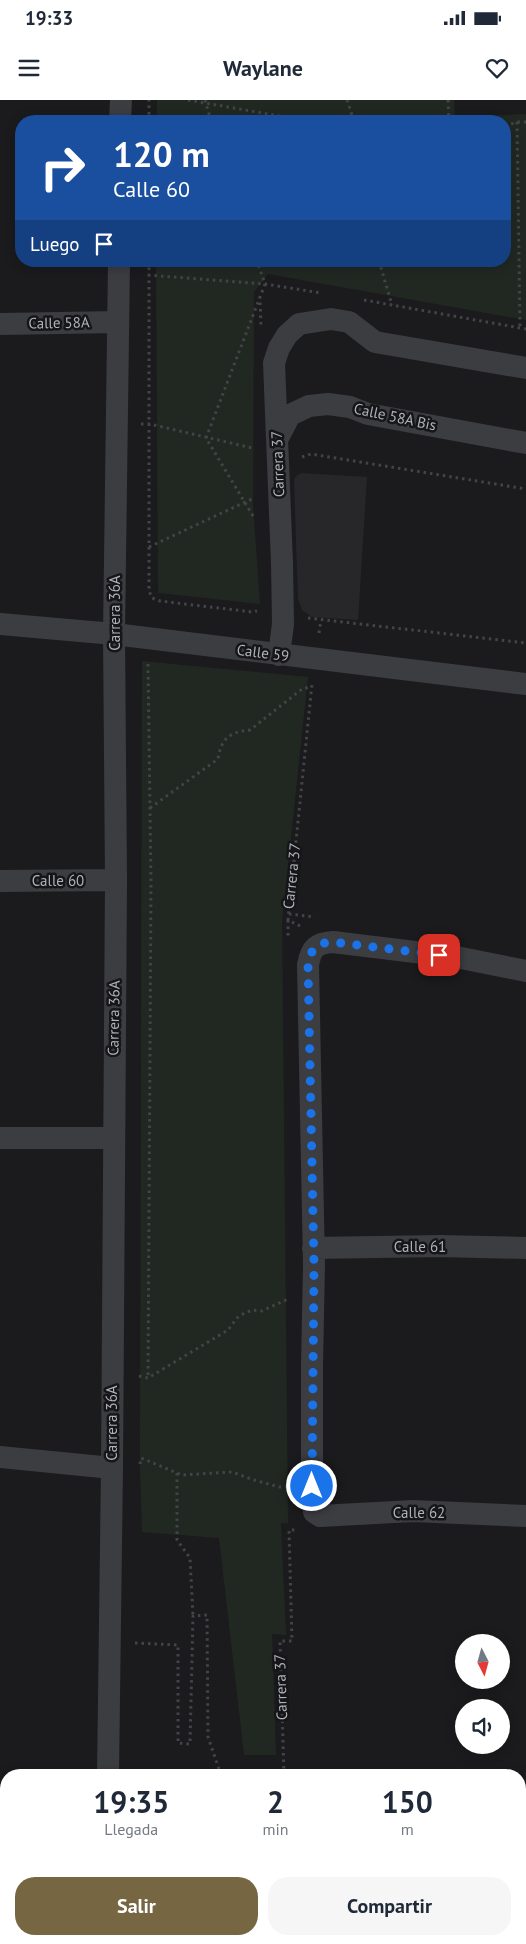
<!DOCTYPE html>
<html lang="es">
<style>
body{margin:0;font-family:"PT Sans",sans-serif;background:#f6f6f7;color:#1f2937;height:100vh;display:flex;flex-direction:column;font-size:19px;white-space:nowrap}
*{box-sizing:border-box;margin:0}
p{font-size:16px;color:#747a83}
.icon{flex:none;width:28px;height:28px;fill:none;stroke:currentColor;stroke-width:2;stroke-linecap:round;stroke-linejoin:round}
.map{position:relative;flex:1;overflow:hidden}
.drawer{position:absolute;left:0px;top:1669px;width:526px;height:176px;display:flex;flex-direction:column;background:#fff;border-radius:20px 20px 0 0;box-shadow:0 2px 12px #0003}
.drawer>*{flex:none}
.hud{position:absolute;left:15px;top:15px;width:496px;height:152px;border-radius:20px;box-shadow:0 2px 12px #0003;background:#1a4fa0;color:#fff;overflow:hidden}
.needle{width:32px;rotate:174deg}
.fabs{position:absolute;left:455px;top:1534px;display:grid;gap:10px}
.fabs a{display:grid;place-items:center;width:55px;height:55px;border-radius:50%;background:#fff;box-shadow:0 2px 12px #0003;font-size:25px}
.pin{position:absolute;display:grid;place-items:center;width:42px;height:42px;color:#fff;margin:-21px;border-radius:10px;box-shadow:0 2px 8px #0006}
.me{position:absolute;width:55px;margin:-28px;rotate:0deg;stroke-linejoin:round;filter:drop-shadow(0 0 4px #0008)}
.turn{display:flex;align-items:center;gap:18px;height:105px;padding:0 15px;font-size:22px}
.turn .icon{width:65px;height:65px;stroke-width:2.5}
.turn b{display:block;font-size:35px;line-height:42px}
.then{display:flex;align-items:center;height:48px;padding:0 15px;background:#0003;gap:10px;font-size:19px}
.eta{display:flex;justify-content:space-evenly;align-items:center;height:85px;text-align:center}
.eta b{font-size:30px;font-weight:800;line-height:35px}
.button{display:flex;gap:10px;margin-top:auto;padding:10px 15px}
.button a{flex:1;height:58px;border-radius:20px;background:#766641;color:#fff;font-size:20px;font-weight:800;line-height:58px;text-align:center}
.button a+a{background:#f6f6f7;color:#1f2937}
.status{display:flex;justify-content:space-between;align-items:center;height:35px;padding:0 25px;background:#fff;direction:ltr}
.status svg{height:14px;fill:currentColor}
header{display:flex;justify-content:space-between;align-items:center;height:65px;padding:0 15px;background:#fff;font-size:22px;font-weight:800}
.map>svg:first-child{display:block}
</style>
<div class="status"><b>19:33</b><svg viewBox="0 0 49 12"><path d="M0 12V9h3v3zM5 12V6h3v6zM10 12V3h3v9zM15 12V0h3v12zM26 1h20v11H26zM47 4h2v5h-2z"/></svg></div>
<header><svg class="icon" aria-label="menu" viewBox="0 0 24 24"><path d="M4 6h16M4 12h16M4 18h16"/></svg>Waylane<svg class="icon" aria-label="heart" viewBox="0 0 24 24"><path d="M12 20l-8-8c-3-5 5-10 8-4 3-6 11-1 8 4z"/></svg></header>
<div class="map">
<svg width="526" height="1844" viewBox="0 0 526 1844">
<rect width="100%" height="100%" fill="#1b1b1d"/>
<path fill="#27272a" d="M302,373L367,377L358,520L312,517L302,510L298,499L294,380L297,375Z"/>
<path fill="#212822" d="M157,0H454L455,17L526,14V220L268,174L254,192L253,406L260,504L158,493L156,161H505V21H157Z
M142,561L308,577L282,822L288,1423H281L286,1535L272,1534L276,1655H244L219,1438L142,1432L140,1365Z"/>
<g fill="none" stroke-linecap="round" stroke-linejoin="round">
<path stroke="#424448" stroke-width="3" stroke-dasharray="2.5 4" stroke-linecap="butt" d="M188,0L308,21
M205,0L211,21
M347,0L354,21
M448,0L449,21
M149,21V0
M517,22L520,228
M505,26L517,22H526
M149,161V491L152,498L160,501L252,512L257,511
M379,161L392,205
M148,175L265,184L321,193
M260,196L261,228
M364,200L526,229
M141,324H150L252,348
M302,357L311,354L526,389
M253,416L206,338L265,184L257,161
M149,447L254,398
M308,518L526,543
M319,533L321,520
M148,564L151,784L148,1278
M150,708L218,659C221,639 229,632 250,630L302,589L310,587
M289,814L315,817
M288,820V839
M300,826L288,820L312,584
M139,1276L148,1278L228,1230L237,1218L243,1214L252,1210L262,1211L288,1199
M140,1364L141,1358L182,1375L232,1372L254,1380L279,1387H287
M177,1373V1440L190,1458L193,1516
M135,1543L178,1545V1643L190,1644L193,1516L207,1515L208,1637L221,1675
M284,1675L280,1541H292L289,1430H295
M211,1839L214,1844
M341,1839L402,1844
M402,1843L413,1844
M199,1844L201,1839
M424,1844V1839"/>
<path stroke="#3c3d41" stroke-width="22" d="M120,21L121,0
M0,224L118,222
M278,338L290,315L309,306L328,304L350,307L368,314L526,343
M0,524L114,534L526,584
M279,555L283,524L282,463L274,263L279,248L287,235L299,224L331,219L349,222L375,242L526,268
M0,781L116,780
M526,871L456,857L333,842C316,843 311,848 308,865L314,1165L312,1265V1386L314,1412L320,1416L413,1411L526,1416
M0,1038H113
M313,1148L440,1146L526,1148
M0,1357L112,1368
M108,1675L112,1368L116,780L114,534L119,161
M152,1844L154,1839"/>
<path stroke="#4a4c51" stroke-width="28" d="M0,1701H6
M520,1742H526
M0,1752L6,1753
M520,1808L526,1809"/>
</g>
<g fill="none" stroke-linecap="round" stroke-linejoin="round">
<path stroke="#1a73e8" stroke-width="9" stroke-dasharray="0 16.2" d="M312,1386L314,1165L308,865C311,848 316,843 333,842L439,855"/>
</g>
<g text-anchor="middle" stroke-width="5" stroke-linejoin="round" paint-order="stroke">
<g font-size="15" fill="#afb2bb" stroke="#161618">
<text transform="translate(59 223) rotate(-1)" y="5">Calle 58A</text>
<text transform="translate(395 317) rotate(12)" y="5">Calle 58A Bis</text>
<text transform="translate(278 364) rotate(-92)" y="5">Carrera 37</text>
<text transform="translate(115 513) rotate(-90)" y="5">Carrera 36A</text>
<text transform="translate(263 553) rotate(7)" y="5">Calle 59</text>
<text transform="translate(292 776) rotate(-84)" y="5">Carrera 37</text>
<text x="58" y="786">Calle 60</text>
<text transform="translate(114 918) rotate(-89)" y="5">Carrera 36A</text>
<text x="420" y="1152">Calle 61</text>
<text transform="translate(112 1323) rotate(-90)" y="5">Carrera 36A</text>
<text x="419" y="1418">Calle 62</text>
<text transform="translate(281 1587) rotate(-92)" y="5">Carrera 37</text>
</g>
</g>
</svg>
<div class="fabs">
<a><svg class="needle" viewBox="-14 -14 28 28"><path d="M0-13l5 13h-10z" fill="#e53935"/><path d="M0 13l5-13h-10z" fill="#747a83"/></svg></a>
<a><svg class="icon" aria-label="sound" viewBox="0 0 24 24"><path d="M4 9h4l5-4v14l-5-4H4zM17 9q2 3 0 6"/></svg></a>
</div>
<div class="pin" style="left:439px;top:855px;background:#d93025"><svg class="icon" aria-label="arrive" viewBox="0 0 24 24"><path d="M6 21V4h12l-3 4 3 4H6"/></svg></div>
<svg class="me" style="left:312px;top:1386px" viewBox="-20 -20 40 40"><circle r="17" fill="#1a73e8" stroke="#fff" stroke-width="3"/><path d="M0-11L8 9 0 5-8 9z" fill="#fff"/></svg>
<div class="hud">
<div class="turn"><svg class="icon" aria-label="right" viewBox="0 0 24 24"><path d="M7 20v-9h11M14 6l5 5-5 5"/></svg><div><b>120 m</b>Calle 60</div></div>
<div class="then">Luego<svg class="icon" aria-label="arrive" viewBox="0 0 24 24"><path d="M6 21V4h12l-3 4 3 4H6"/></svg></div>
</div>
<section class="drawer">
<div class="eta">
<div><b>19:35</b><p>Llegada</p></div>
<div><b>2</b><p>min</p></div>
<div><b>150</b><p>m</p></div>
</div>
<div class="button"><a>Salir</a><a>Compartir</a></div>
</section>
</div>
